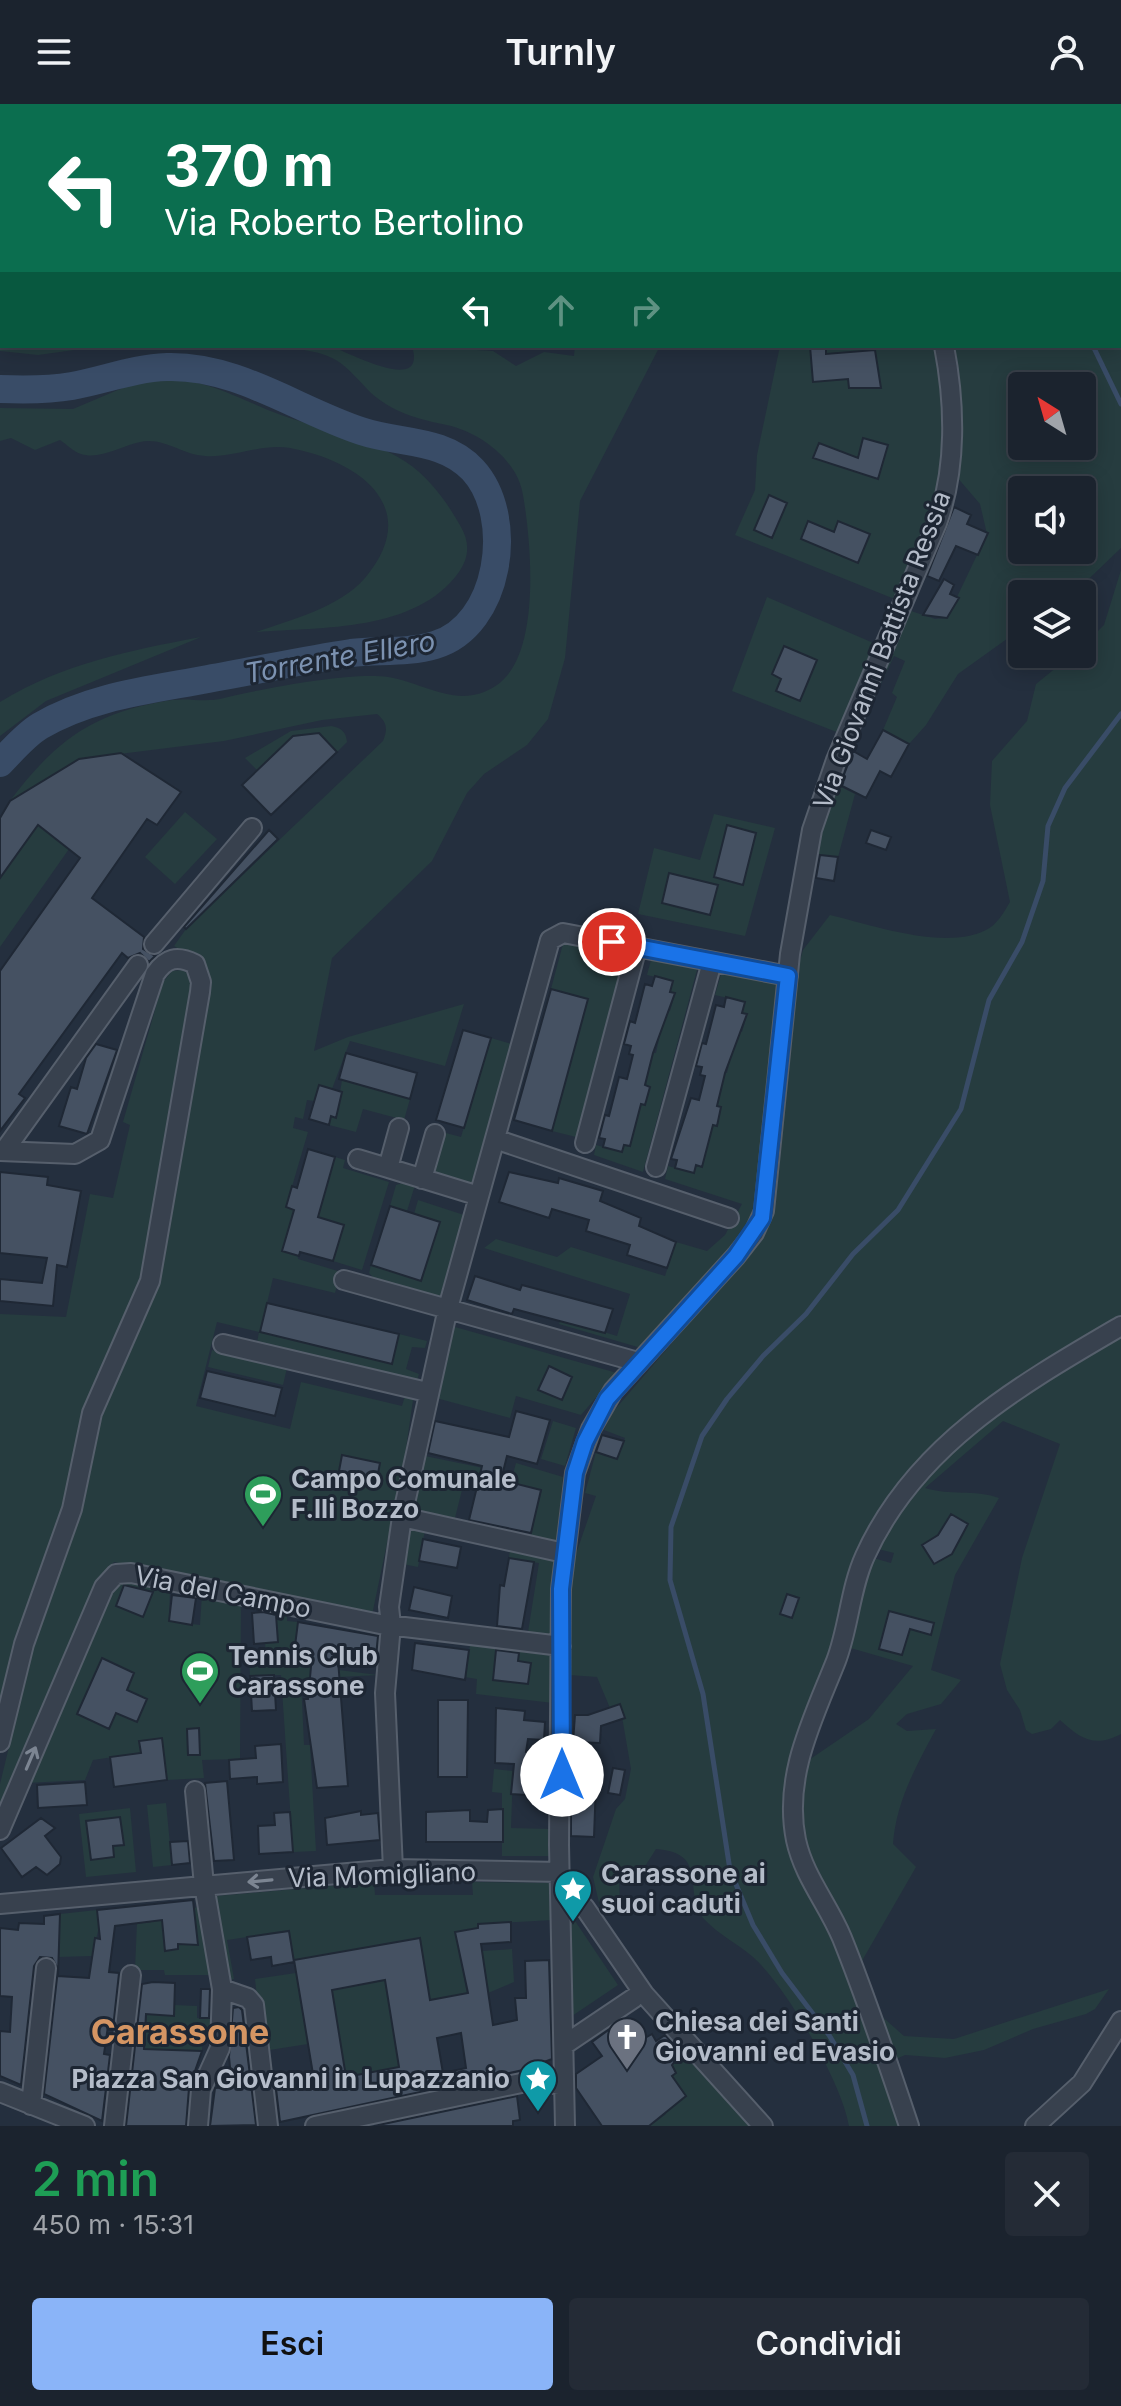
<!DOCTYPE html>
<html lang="it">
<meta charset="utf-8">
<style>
body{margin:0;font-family:Inter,sans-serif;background:#242b36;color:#f1f3f6;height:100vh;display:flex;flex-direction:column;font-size:30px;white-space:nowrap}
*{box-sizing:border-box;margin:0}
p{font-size:26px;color:#a0a4aa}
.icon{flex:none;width:44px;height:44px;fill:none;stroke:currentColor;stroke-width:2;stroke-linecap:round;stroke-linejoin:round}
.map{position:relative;height:2022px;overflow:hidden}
.sheet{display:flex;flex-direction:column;background:#1b232e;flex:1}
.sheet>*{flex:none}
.guide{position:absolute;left:0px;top:0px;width:1122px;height:244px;box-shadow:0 4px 20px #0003,0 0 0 2px #39404a;background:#0b6e4f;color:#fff;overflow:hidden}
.needle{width:52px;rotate:323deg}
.buttons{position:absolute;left:1008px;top:268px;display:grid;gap:16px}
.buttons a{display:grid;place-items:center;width:88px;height:88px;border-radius:8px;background:#1b232e;box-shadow:0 4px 20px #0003,0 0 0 2px #39404a;font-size:40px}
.pin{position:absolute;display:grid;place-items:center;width:68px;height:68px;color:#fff;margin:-34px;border:4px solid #fff;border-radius:50%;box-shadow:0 2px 8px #0007}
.me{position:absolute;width:88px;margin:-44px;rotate:0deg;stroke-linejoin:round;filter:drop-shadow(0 0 6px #0008)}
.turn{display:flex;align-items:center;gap:28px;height:168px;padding:0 32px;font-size:36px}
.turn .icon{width:104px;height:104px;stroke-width:2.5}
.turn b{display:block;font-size:56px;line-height:68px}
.lanes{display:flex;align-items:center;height:76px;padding:0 32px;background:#0003;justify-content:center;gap:40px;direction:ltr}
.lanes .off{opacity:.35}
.round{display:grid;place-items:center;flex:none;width:84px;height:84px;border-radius:8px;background:#242b36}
.overview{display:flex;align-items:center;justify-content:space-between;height:136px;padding:0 32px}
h1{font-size:48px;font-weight:600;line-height:60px;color:#1e9e55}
.button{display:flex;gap:16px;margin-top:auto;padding:16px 32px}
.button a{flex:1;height:92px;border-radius:8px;background:#8ab4f8;color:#111;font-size:32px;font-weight:600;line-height:92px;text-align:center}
.button a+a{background:#242b36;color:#f1f3f6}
header{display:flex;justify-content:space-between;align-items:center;height:104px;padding:0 32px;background:#1b232e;font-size:36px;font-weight:600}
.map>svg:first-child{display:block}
</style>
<header><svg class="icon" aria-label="menu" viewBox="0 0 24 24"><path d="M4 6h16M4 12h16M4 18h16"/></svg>Turnly<svg class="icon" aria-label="person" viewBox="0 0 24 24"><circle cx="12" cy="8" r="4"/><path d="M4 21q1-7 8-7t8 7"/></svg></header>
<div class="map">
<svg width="1121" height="2022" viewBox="0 0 1121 2022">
<rect width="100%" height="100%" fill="#242f3e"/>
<path fill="#263c3f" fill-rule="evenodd" d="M896,0H1121V444L1073,490H1022V524L958,570L926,621L909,640L883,626L897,593L892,589L905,557L894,552L860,625L857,624L908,506L935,515L947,514L987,430L980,400L956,372L952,242H1120V2ZM1022,282H1082V342H1022ZM1022,386H1082V446H1022Z
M0,170L2,242H103L38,251L0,247Z
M253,242C277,242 306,237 329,242C344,245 428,294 412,242L493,247L516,262L544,248L574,252L575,242H660L580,397L565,554L548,615L527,641L484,670L467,689L432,757L332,854L314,947L348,933L464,900L445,962L350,937L332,985L319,981L314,997L307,996L303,1015L295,1013L293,1024L308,1028L286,1103L294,1106L298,1155L341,1168L335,1189L273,1174L260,1228L391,1259L399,1230L427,1237L425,1244L412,1243L406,1265L419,1270L417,1277L257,1239L259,1228L217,1218L196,1302L290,1325L301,1278L402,1302L405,1292L413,1296L404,1358L372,1511L114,1458L99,1474L0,1703V1680L31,1552L100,1313L156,1183L196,855L174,842L186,825L383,637C388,625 387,618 377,610L322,616L224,637L79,655L9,698C56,636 93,608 172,596C188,594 204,598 220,595C260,585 335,571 375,572C418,572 455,610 497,581C542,550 531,437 523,391C517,354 477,326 442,320C417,315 391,307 371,289C360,278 349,264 336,256C313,243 278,244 253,242Z
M780,242H938C944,296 951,357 933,410C923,439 909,467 897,496L735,431L755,386L757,351Z
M160,274C205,274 239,295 281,311C323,326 368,333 406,358C430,374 447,398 461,423C470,439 469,453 459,468C416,528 322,523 256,528C291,516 340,503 365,474C424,404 360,357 290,344C263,339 232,354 205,352C182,351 164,333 140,338C121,342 100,356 81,350C74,348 66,340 60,336L35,346L11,334L0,337V304L73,305L132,280Z
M1121,466V1215L901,1384L841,1524L787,1680L835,1834L904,2022H849C842,1979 786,1882 753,1853C738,1840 719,1831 705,1816C681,1789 711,1749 656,1745L642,1767L619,1774L620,1801L600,1803L593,1773L616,1705L625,1695L631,1665L620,1601L610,1604L597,1573L569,1571V1470L596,1392L585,1389L596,1348L617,1355L625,1334L604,1326L612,1309L751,1147L769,1120L798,863L803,846L830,811C872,821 945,847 986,826C997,821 1004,808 1010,798L990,701L992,657L1027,617L1036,580L1073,550H1082V543L1104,521Z
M767,493L878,541L839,629L732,587Z
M201,533L46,597L0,632V598C64,559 128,547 201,533Z
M331,622C341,624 346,627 347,638L337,648L319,629L293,632L257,666L245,654L291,627Z
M835,680L855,690L838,753L816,750Z
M185,708L217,735L175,780L145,753Z
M714,710L775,724L745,832L638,810L654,744L700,756Z
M38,721L69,745L0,843V774Z
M564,836L626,848L576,1033L552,1027L588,896L551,885Z
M652,852L698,862L643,1068L594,1051L596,1041L622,1048L624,1041L630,1042L640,1000H645L649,983L645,981L647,971L629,966L633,951L656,949L665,907H670L675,890L670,888L673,877L647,871Z
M183,866L191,872L194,881L142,1174L88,1297L65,1396L0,1602V1210L66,1213L90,1090L113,1094L130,1021L123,1018L163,878L172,867Z
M722,867L777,879L753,1110L723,1153L641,1244L559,1220L561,1215L617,1232L630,1190L484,1144L496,1135L557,1153L571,1143L665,1172L676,1138L707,1147L725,1131L742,1100L665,1075L668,1062L694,1069L696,1061L702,1063L711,1020L717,1021L721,1004L717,1002L719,991L701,986L705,972L719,976L721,968L727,969L737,928H742L747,911L742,909L744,898L715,891Z
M491,934L512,940L472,1082L430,1070L442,1028L461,1033Z
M342,976L410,995L404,1016L363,1005L356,1028L329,1021L331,1012L336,1013Z
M335,1053L345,1056L343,1064L389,1078L362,1166L333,1157L344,1121L318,1113Z
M406,1078L415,1081L407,1107L390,1102L396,1081Z
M418,1096L464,1111L440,1193L374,1174L369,1169L371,1161L422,1176L440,1118L414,1110Z
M455,1223L617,1269L581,1311L516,1292L510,1314L436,1294L452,1225Z
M1121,1229V1630C1094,1644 1081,1635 1060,1616L1051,1625L1032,1630L1026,1626L1020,1606L1007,1586L1000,1560L1022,1454L1060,1340L1003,1317L925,1384C950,1392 974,1385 999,1394L955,1471L931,1566L961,1576L941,1600L907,1610L896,1620L907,1627L936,1625C916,1662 896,1698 893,1740L916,1763L859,1862L809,1758L799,1713L803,1660L869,1615L913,1562L847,1543L870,1453L891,1459L894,1449L874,1444L918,1376L1016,1292Z
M212,1246L287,1264L283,1281L208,1263Z
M553,1317L576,1324L565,1362L541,1355Z
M425,1352L513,1370L516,1359L563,1373L556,1438L530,1432L542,1386L480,1371L477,1380L464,1378L455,1414L414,1405Z
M411,1423L425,1426L418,1463L403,1460Z
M510,1445L554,1455V1532L528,1528L539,1459L509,1454Z
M123,1476L170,1486L169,1517L200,1521L202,1491L241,1497L240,1655L202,1656L204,1674L167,1676L161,1634L139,1637L141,1649L93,1656L85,1676L26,1679L111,1484Z
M276,1508L287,1510V1517L298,1518L292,1560L378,1571L301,1575L304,1641H310L316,1747L293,1748L281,1571L250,1572L249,1552L266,1550L265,1539L278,1538Z
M470,1541L554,1552L553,1599L476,1590L477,1575L465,1573Z
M494,1665L513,1667L511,1724L551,1725V1752H502V1689L492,1688Z
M166,1699L172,1761L153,1763L147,1701Z
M130,1704L136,1768L86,1773L79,1710Z
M374,1778L375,1791H473L472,1778L552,1779L553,1816L478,1820V1824L455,1828L467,1889L430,1896L419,1834L294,1856L289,1827L227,1836L234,1875L230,1876L216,1792Z
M199,1803L212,1871H165L164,1866H135L137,1819L151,1818L150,1811Z
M97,1806L99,1823L92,1852L59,1853L60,1810Z
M569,1808L618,1881L572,1912Z
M512,1845L514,1878L488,1889L482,1847Z
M296,1869L308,1940L263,1947L255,1875Z
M385,1876L399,1963L346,1973L332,1886Z
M1109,1885L1095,1905L1086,1910L1033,1925L984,1946L945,1954L905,1951L894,1956L878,1909L904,1932L954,1935Z
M174,1901L197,1902V1914L217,1915L216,1925H203L202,1947L144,1945L147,1910L173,1912Z
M682,1945L752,2022H649L651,2015L654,2019L666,2010L663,2006L686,1992L672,1972L676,1969L672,1961L679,1956Z"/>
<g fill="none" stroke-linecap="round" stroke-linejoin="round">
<path stroke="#394c67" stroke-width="5" d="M1120,51L1121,50
M1093,242L1121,300
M867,2022L853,1971L829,1931L782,1869L753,1821L730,1766L703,1590L670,1476L671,1423L702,1332L727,1295L763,1252L806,1210L853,1150L898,1106L961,1005L989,896L1022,838L1043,777L1048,722L1065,684L1121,610"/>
<path stroke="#394c67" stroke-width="28" d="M0,285C24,286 49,286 72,282C105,276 134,264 167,263C237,261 297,306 361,327C399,340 443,334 473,366C516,413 500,522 435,541C409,549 378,546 351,549C303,556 255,567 208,575C150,586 91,592 40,622C25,631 12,647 0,659"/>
</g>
<path fill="#455162" stroke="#1f2835" stroke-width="2" fill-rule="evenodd" d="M810,242H826V250L875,246L881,284H849L848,275L813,278Z
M863,334L888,341L878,375L813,354L819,339L858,354Z
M769,391L787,399L772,434L754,426Z
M954,403L971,411L967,420L988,429L978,451L956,442L939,477L927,472Z
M808,417L834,428L838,417L870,430L858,459L801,435Z
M944,475L954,481L950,490L959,494L947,514L923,511Z
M784,542L817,556L800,597L776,587L781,575L772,570Z
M883,626L909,640L891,673L880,667L866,694L840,681L853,647L867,655Z
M319,629L337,648L271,711L242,681L293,632Z
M121,649L181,688L157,721L147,715L92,794L144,833L143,845L155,852L149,858L140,849L128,854L122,849L19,990L25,994L0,1027V867L80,754L38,721L0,774V714L10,697L79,655Z
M727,721L756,729L743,781L714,773Z
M269,726L278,735L186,825L184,823Z
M871,726L891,733L886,746L866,739Z
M820,751L838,753L834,777L816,774Z
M669,769L718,781L710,811L662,799Z
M655,872L673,877L670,888L675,889L653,949L645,981L650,983L645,1001L641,1000L630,1042L624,1041L622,1048L603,1043L605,1035L599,1034L605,1011L609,1012L619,973L627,975L633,951L629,950L631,942L624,940L630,917L635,919L645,880L652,882Z
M551,885L588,895L552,1027L514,1016Z
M726,893L745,898L742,909L747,910L725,969L717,1002L721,1003L717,1022L713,1021L702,1063L696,1061L694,1069L675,1064L677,1056L671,1055L691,994L699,996L705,972L700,971L702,963L696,962L702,939L706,940L716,901L724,903Z
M463,926L491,934L464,1024L436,1016Z
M96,940L117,946L87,1030L59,1022L71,983L77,985L86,954Z
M346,949L417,969L410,995L339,975Z
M319,981L342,988L336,1014L331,1012L329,1021L309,1015Z
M308,1045L335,1053L318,1113L344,1121L333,1157L300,1148L299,1152L282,1147L294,1106L286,1103L292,1082L297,1084Z
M0,1068L48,1073L47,1081L81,1087L67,1163L57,1161L53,1202L0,1197V1175L42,1179L47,1154L0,1149Z
M509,1068L558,1079L559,1074L603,1087L600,1097L641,1114L639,1122L676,1138L667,1164L627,1151L630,1141L586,1127L589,1116L552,1105L549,1114L499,1098Z
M390,1102L440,1118L421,1177L371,1161Z
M475,1172L520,1186L522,1181L613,1205L605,1229L514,1205L512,1210L467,1196Z
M267,1199L399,1230L392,1260L260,1228Z
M549,1262L572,1273L562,1296L538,1286Z
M207,1267L282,1284L275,1312L200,1294Z
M516,1307L550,1316L537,1360L507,1352L501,1376L541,1386L531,1429L469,1416L482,1362L428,1349L435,1317L509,1333Z
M602,1331L624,1337L617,1355L596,1348Z
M342,1351L380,1359L377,1375L339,1367Z
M951,1410L968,1420L952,1450L934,1460L922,1441L938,1431Z
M423,1435L461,1443L457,1464L419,1457Z
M509,1454L534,1458L522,1525L497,1522L500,1481L504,1482Z
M124,1481L153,1488L143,1513L116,1502Z
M414,1483L452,1492L448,1514L409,1506Z
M787,1490L799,1494L792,1514L780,1510Z
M172,1491L196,1494L192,1521L169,1517Z
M889,1507L934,1519L931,1531L910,1525L902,1551L879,1545Z
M263,1508L276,1511L278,1538L254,1540L252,1509Z
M298,1518L378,1532L375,1561L338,1556L348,1682L317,1684L304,1595H308L312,1552L294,1550Z
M415,1539L469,1546L465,1576L412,1566Z
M496,1546L519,1549L518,1557L531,1559L528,1580L493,1576Z
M102,1554L134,1569L127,1586L147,1595L137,1618L116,1609L109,1625L77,1610Z
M274,1571L276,1606L252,1607L250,1572Z
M438,1596H468L467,1673H438Z
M620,1600L625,1614L601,1622L600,1639L573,1638L575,1611H588Z
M496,1604L525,1607L524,1616L545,1618L544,1636L528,1635L526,1648L546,1651L542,1692L511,1690L514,1660L495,1659Z
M199,1624L200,1651H188L187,1625Z
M162,1634L167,1676L114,1683L110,1653L141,1649L139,1637Z
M281,1640L283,1678L257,1680V1673L230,1675L229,1656L256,1654L255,1642Z
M613,1664L625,1666L620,1691L608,1689Z
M227,1677L234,1756L214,1757L205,1679Z
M85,1678L87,1701L38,1704L37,1681Z
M571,1679H596L594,1733L571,1732Z
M503,1705V1738H426V1708L470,1706V1717L487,1718L488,1706Z
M361,1707V1711L378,1709L380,1736L327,1741L325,1714Z
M290,1708L293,1748L259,1750L258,1722L275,1721L274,1709Z
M120,1713L124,1741L113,1742L114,1753L91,1756L86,1717Z
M41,1714L55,1724L45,1732L61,1753L60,1760L47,1771L36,1763L22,1773L1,1744Z
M188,1737L190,1759L172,1761L170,1738Z
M193,1796L198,1841L178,1840V1845L165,1847L162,1816L115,1822L109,1868L119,1869L113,1924L108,1922L104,1950L110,1951L102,2017L44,1990L58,1865L52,1854L40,1853L34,1862L21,1981L0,1972V1927L10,1928L12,1893L0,1892V1824L18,1826L19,1819L44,1820V1812L60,1810L58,1872L89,1874L95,1834L100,1835L97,1806Z
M511,1818V1838L481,1840L493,1921L517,1916L515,1894H526L525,1857L549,1856L552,1955L523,1966L280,2018L275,1976L313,1970L294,1856L420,1834L430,1896L468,1889L455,1828L478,1824V1820ZM385,1876L399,1963L346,1973L332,1886ZM461,1929L466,1964L443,1969L437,1934Z
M289,1827L294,1858L272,1862L271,1853L251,1856L247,1833Z
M153,1878L175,1879L174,1912L146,1910L144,1945L202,1947L189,1984L186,2022H126L142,1880Z
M201,1885H210L209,1914H200Z
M239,1903L242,1906L256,2021L210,2022L215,1984L232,1983L229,1953L233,1904Z
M622,1916L633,1932L640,1927L645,1934L652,1930L656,1937L665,1931L681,1949L672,1961L676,1969L672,1972L686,1992L649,2022H602L576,1984V1970L602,1952L592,1938Z
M517,1992L520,2016L513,2017V2022H374Z"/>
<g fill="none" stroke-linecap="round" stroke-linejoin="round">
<g stroke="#565f6c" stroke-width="22">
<path id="minor" d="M861,0L862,2
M890,2L891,0
M154,840L252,724
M399,1024L388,1064L479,1092
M495,1035L729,1114
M585,1039L637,843
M0,1047L75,1050L100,1036L155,870C166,854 177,851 195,860L201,878L200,888L150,1177L92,1309L72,1405L24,1540L0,1638
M4,1047L138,861
M358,1055L388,1064
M656,1063L712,858
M422,1075L435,1030
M344,1176L638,1258
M223,1240L427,1288
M402,1413L564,1449
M195,1687L204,1781L222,1885L220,1944L201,1986L198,2022
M0,1726L104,1483L116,1470L131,1469L380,1520L561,1542
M393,1765L385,1589L391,1521L389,1503L402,1413L448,1204L550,836L563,829L788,872
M560,1789L574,1794L585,1804L644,1890L763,2022
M0,1800L393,1765L560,1768
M222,1885L248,1894L254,1901L268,2022
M564,1941L634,1894
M0,1988L85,2022
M31,2001L46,1864
M114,2022L131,1871
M315,2022L531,1977L564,1981
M565,2022L559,1741L561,1485L575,1369L591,1325L613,1287L736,1152L754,1129L764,1107L790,850L812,726L836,656L937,419C957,364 955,299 944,242
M909,2022C888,1959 867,1896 842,1834C828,1800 804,1773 796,1736C783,1672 813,1615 836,1557C849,1523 850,1485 865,1452C915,1341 1020,1281 1121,1222
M1035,2022L1082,1979L1121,1917"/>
</g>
<use href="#minor" stroke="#38414e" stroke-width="18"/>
</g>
<defs><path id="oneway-shaft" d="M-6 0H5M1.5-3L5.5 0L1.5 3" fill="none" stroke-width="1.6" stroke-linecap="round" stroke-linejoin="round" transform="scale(2)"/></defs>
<g stroke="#7c8592">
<use href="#oneway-shaft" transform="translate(31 1654) rotate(-67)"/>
<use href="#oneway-shaft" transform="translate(260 1777) rotate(175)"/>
</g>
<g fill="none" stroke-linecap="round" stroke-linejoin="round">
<g stroke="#114b97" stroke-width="20">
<path id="route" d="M562,1671L561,1485L575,1369L585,1338L607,1295L736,1152L762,1114L788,872L612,838"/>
</g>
<use href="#route" stroke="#1a73e8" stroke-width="14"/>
</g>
<defs>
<g id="stadium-pin" transform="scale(2)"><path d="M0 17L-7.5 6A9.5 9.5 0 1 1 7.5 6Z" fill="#2e9e5b" stroke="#1d2633"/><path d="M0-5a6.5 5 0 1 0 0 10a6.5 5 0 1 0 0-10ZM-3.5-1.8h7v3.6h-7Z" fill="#fff"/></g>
<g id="sight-pin" transform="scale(2)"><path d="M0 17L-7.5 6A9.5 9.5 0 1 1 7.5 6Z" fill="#0f9aa8" stroke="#1d2633"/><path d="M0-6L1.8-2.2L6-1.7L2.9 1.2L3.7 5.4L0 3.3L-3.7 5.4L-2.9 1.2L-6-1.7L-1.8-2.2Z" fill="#fff"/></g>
<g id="church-pin" transform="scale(2)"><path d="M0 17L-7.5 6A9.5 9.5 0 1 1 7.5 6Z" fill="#6b7280" stroke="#1d2633"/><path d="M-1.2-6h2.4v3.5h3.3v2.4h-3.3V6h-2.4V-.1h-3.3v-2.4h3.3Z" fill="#fff"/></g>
</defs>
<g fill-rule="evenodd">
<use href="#stadium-pin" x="263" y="1390"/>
<use href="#stadium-pin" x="200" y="1567"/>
<use href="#sight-pin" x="573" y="1785"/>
<use href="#church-pin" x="627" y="1933"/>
<use href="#sight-pin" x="538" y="1975"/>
</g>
<g text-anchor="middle" stroke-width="6" stroke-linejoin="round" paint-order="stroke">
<g font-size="26" fill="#b4bcc9" stroke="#1d2633">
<text transform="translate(882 546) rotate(-69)" y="9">Via Giovanni Battista Ressia</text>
<text transform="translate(223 1488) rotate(11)" y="9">Via del Campo</text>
<text transform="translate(382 1771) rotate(-2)" y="9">Via Momigliano</text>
</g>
<g font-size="26" font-weight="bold" fill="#b4bcc9" stroke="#1d2633" text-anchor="start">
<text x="291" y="1384">Campo Comunale<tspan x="291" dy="30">F.lli Bozzo</tspan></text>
<text x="228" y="1561">Tennis Club<tspan x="228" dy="30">Carassone</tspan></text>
<text x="601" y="1779">Carassone ai<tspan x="601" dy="30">suoi caduti</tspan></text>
<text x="655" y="1927">Chiesa dei Santi<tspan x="655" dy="30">Giovanni ed Evasio</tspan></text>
<text x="510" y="1984" text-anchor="end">Piazza San Giovanni in Lupazzanio</text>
</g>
<g font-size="28" font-style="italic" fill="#7c92b1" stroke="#1d2633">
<text transform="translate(340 553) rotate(-10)" y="10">Torrente Ellero</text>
</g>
<g font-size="34" font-weight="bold" fill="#d59563" stroke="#1d2633">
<text x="180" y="1940">Carassone</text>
</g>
</g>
</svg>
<div class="buttons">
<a><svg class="needle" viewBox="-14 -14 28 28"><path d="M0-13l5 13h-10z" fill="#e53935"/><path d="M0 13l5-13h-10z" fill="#a0a4aa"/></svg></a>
<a><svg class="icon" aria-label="sound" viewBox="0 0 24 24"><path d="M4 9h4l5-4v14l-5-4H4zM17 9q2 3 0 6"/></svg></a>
<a><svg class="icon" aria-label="layers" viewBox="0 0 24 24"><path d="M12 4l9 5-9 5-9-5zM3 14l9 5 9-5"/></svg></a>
</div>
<div class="pin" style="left:612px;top:838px;background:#d93025"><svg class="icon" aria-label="arrive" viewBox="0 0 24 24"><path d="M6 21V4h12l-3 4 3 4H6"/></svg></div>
<svg class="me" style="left:562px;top:1671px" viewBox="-20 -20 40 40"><circle r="19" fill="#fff"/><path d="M0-13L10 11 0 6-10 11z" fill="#1a73e8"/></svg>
<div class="guide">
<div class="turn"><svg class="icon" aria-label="left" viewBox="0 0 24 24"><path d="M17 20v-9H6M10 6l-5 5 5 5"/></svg><div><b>370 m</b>Via Roberto Bertolino</div></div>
<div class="lanes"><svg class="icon" aria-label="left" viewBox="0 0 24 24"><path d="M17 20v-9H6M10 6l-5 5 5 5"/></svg><svg class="icon off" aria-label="ahead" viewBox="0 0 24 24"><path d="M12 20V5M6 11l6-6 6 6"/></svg><svg class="icon off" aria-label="right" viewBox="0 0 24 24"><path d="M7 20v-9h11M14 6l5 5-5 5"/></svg></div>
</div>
</div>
<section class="sheet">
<div class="overview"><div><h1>2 min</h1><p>450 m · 15:31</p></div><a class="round"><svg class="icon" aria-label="close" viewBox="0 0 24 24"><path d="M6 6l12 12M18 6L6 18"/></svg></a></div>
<div class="button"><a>Esci</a><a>Condividi</a></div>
</section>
